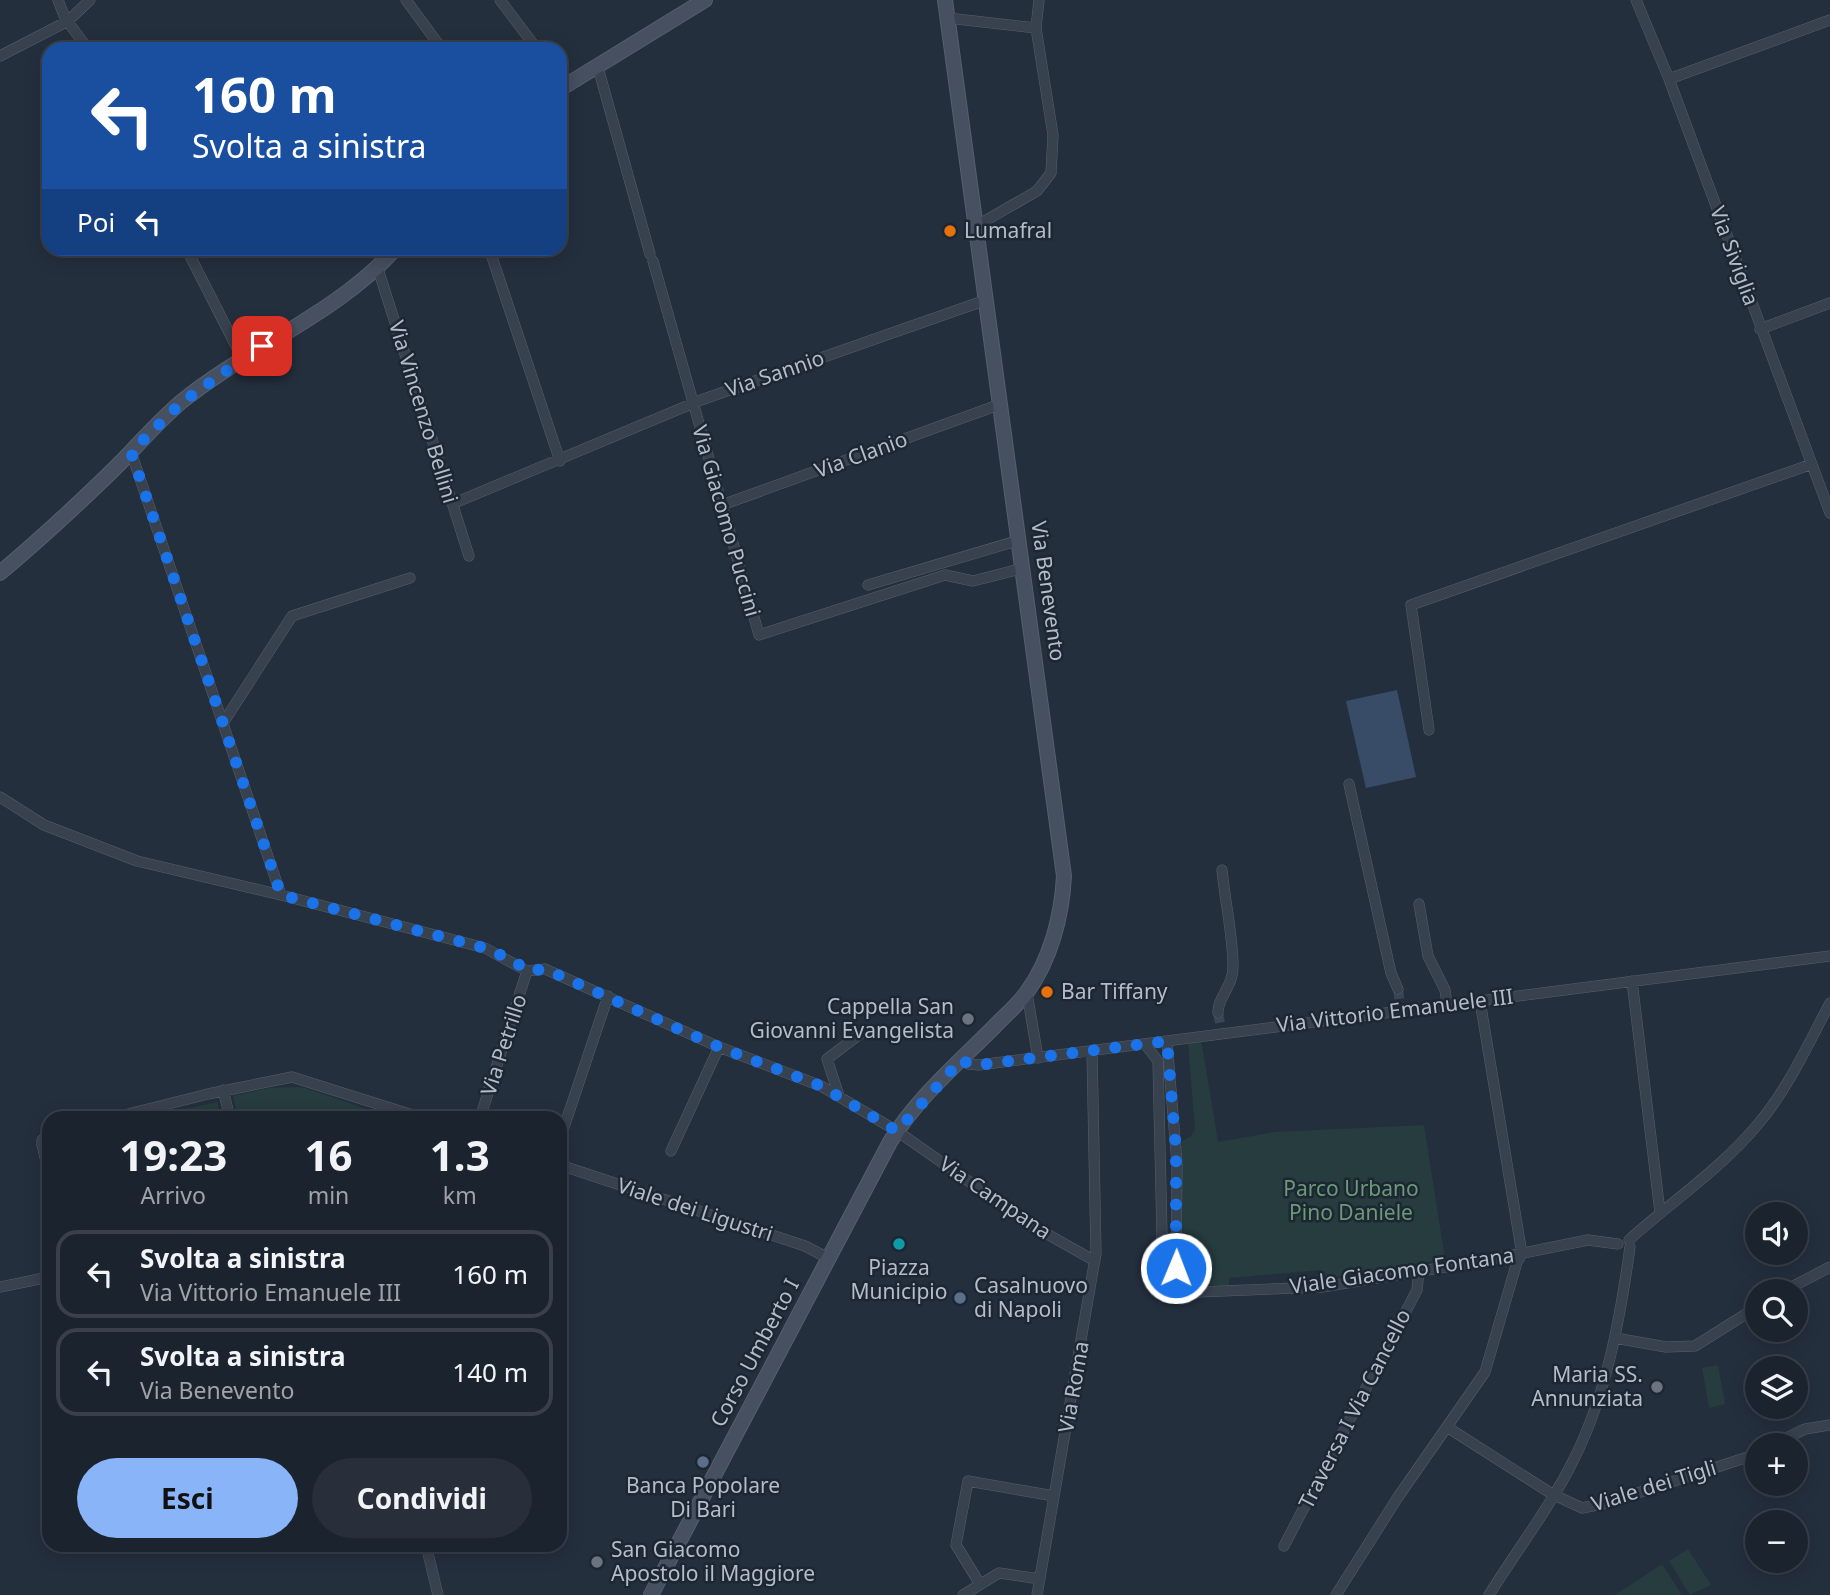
<!DOCTYPE html>
<html lang="it">
<meta charset="utf-8">
<style>
body{margin:0;font-family:"Noto Sans",sans-serif;background:#282f3a;color:#f1f3f6;height:100vh;display:flex;flex-direction:column;font-size:26px;white-space:nowrap}
*{box-sizing:border-box;margin:0}
p{font-size:23px;color:#a0a4aa}
.icon{flex:none;width:38px;height:38px;fill:none;stroke:currentColor;stroke-width:2;stroke-linecap:round;stroke-linejoin:round}
.map{position:relative;flex:1;overflow:hidden}
.side{position:absolute;left:42px;top:1111px;width:525px;height:441px;display:flex;flex-direction:column;background:#1b232e;border-radius:21px;box-shadow:0 4px 18px #0003,0 0 0 2px #39404a}
.side>*{flex:none}
.guide{position:absolute;left:42px;top:42px;width:525px;height:214px;border-radius:21px;box-shadow:0 4px 18px #0003,0 0 0 2px #39404a;background:#1a4fa0;color:#fff;overflow:hidden}
.buttons{position:absolute;left:1745px;top:1202px;display:grid;gap:14px}
.buttons a{display:grid;place-items:center;width:63px;height:63px;border-radius:50%;background:#1b232e;box-shadow:0 4px 18px #0003,0 0 0 2px #39404a;font-size:35px}
.pin{position:absolute;display:grid;place-items:center;width:60px;height:60px;color:#fff;margin:-30px;border-radius:14px;box-shadow:0 4px 10px #0006}
.me{position:absolute;width:77px;margin:-38px;rotate:1deg;stroke-linejoin:round;filter:drop-shadow(0 0 5px #0008)}
.turn{display:flex;align-items:center;gap:24px;height:147px;padding:0 35px;font-size:32px}
.turn .icon{width:91px;height:91px;stroke-width:2.5}
.turn b{display:block;font-size:49px;line-height:60px}
.then{display:flex;align-items:center;height:66px;padding:0 35px;background:#0003;gap:14px;font-size:26px}
.eta{display:flex;justify-content:space-evenly;align-items:center;height:119px;text-align:center}
.eta b{font-size:42px;font-weight:700;line-height:49px}
.primary-button{display:flex;gap:14px;margin-top:auto;padding:14px 35px}
.primary-button a{flex:1;height:80px;border-radius:42px;background:#8ab4f8;color:#111;font-size:28px;font-weight:700;line-height:80px;text-align:center}
.primary-button a+a{background:#282f3a;color:#f1f3f6}
ul{padding:0;list-style:none}
li{display:flex;align-items:center;gap:21px;height:88px;margin:0 14px 10px;padding:0 21px;border:4px solid #39404a;border-radius:21px}
li div{flex:1}
li b{display:block;font-size:26px}
li em{font-style:normal}
.map>svg:first-child{display:block}
</style>
<div class="map">
<svg width="1830" height="1595" viewBox="0 0 1830 1595">
<rect width="100%" height="100%" fill="#242f3e"/>
<path fill="#263c3f" d="M1201,1039L1218,1142L1275,1132L1424,1125L1445,1259L1323,1279L1321,1270L1229,1278V1286L1193,1284L1183,1277L1181,1142L1191,1136L1195,1130L1188,1042Z
M298,1087L305,1088L393,1118H238L233,1096L269,1088Z
M217,1102L221,1118H152V1116Z
M1718,1365L1725,1404L1709,1408L1702,1368Z
M1688,1549L1711,1585L1690,1595L1669,1561Z
M1662,1564L1682,1595H1615Z"/>
<path fill="#394c67" d="M1397,690L1416,777L1366,788L1346,701Z"/>
<g fill="none" stroke-linecap="round" stroke-linejoin="round">
<path stroke="#3a4453" stroke-width="10" stroke-dasharray="10 5" stroke-linecap="butt" d="M1398,989L1400,1004
M1218,1013L1221,1028"/>
<g stroke="#565f6c" stroke-width="11">
<path id="street" d="M58,0L65,18L88,49
M406,0L442,49
M500,0L537,49
M1636,0L1669,79L1830,513
M948,18L1036,28
M0,56L68,21L90,0
M597,64L650,254
M1669,79L1830,20
M976,226L1037,191L1051,173L1053,135L1036,28L1039,0
M186,248L242,358
M489,248L560,461
M653,261L759,635L945,575L973,581L1024,568
M378,269L469,556
M1760,329L1830,303
M131,452L281,895
M452,504L701,400L986,300
M722,505L1001,404
M868,585L1020,540
M223,723L292,616L410,578
M1429,730L1411,605L1812,464
M1349,784L1391,973L1398,989
M0,797L44,825L137,861L281,895L485,948L527,971
M1419,904L1428,956L1445,990L1447,1004
M527,971L545,969L719,1047L821,1086L897,1131L1031,1225L1095,1261
M1632,981L1660,1212
M1027,993L1038,1058
M1480,1001L1522,1254
M1218,1013C1217,998 1233,987 1233,967C1233,935 1225,902 1222,870
M1167,1041L1177,1164L1176,1268L1179,1284L1186,1291
M1145,1044L1158,1061L1163,1279L1168,1290L1198,1292L1322,1287L1483,1261L1588,1240L1618,1244
M962,1059L968,1064L979,1065L1830,956
M223,1090L230,1118
M839,1096L827,1059L860,1034
M112,1118L208,1094L292,1077L422,1118
M480,1118L527,971
M49,1136L42,1140V1145L49,1174
M560,1139L608,996
M671,1151L719,1047
M560,1165L805,1246L828,1258
M1629,1240C1671,1202 1722,1168 1758,1124C1788,1089 1808,1044 1830,1003
M0,1287L49,1277
M1782,1292L1830,1267
M1615,1338L1666,1347L1695,1346L1757,1307
M1447,1427L1552,1494L1582,1508L1607,1503L1757,1454
M1770,1446L1805,1429L1830,1425
M426,1545L438,1595
M1284,1546L1417,1290L1419,1270
M980,1584L956,1545L968,1481L1054,1496
M963,1595L999,1573L1040,1579
M1037,1595L1096,1253L1092,1051
M1336,1595L1398,1497L1485,1372L1517,1262L1522,1254
M1489,1595C1517,1550 1551,1506 1574,1459C1607,1393 1620,1319 1630,1247"/>
</g>
<g stroke="#565f6c" stroke-width="16">
<path id="secondary" d="M560,89L705,0
M0,573C38,541 74,508 110,473C134,450 155,424 181,402C250,346 336,315 396,248
M651,1595L890,1142C917,1098 958,1063 994,1027C1005,1015 1018,1005 1027,992C1051,959 1062,915 1064,876L945,0"/>
</g>
<use href="#street" stroke="#38414e" stroke-width="10"/>
<use href="#secondary" stroke="#465061" stroke-width="14"/>
</g>
<g fill="none" stroke-linecap="round" stroke-linejoin="round">
<path stroke="#1a73e8" stroke-width="12" stroke-dasharray="0 21.6" d="M262,346L181,403L131,452L281,895L485,948L514,961L527,971L545,969L719,1047L821,1086L897,1131L962,1059L968,1064L979,1065L1167,1041L1176,1150V1268"/>
</g>
<g fill="#e8710a" stroke="#1d2633" stroke-width="2.5">
<circle cx="950" cy="231" r="7"/>
<circle cx="1047" cy="992" r="7"/>
</g>
<g fill="#6b7280" stroke="#1d2633" stroke-width="2.5">
<circle cx="968" cy="1019" r="7"/>
<circle cx="1657" cy="1387" r="7"/>
<circle cx="597" cy="1562" r="7"/>
</g>
<circle fill="#0f9aa8" stroke="#1d2633" stroke-width="2.5" cx="899" cy="1244" r="7"/>
<g fill="#5c6f8a" stroke="#1d2633" stroke-width="2.5">
<circle cx="960" cy="1298" r="7"/>
<circle cx="703" cy="1462" r="7"/>
</g>
<g text-anchor="middle" stroke-width="5" stroke-linejoin="round" paint-order="stroke">
<g font-size="21" fill="#b4bcc9" stroke="#1d2633" text-anchor="start">
<text x="964" y="238">Lumafral</text>
<text x="1061" y="999">Bar Tiffany</text>
<text x="954" y="1014" text-anchor="end">Cappella San<tspan x="954" dy="24">Giovanni Evangelista</tspan></text>
<text x="899" y="1275" text-anchor="middle">Piazza<tspan x="899" dy="24">Municipio</tspan></text>
<text x="974" y="1293">Casalnuovo<tspan x="974" dy="24">di Napoli</tspan></text>
<text x="1643" y="1382" text-anchor="end">Maria SS.<tspan x="1643" dy="24">Annunziata</tspan></text>
<text x="703" y="1493" text-anchor="middle">Banca Popolare<tspan x="703" dy="24">Di Bari</tspan></text>
<text x="611" y="1557">San Giacomo<tspan x="611" dy="24">Apostolo il Maggiore</tspan></text>
</g>
<g font-size="21" fill="#b4bcc9" stroke="#1d2633">
<text transform="translate(1734 256) rotate(70)" y="7">Via Siviglia</text>
<text transform="translate(775 374) rotate(-19)" y="7">Via Sannio</text>
<text transform="translate(423 412) rotate(73)" y="7">Via Vincenzo Bellini</text>
<text transform="translate(861 455) rotate(-20)" y="7">Via Clanio</text>
<text transform="translate(726 521) rotate(74)" y="7">Via Giacomo Puccini</text>
<text transform="translate(1048 591) rotate(82)" y="7">Via Benevento</text>
<text transform="translate(1395 1011) rotate(-7)" y="7">Via Vittorio Emanuele III</text>
<text transform="translate(504 1045) rotate(-72)" y="7">Via Petrillo</text>
<text transform="translate(995 1198) rotate(34)" y="7">Via Campana</text>
<text transform="translate(695 1210) rotate(18)" y="7">Viale dei Ligustri</text>
<text transform="translate(1402 1271) rotate(-8)" y="7">Viale Giacomo Fontana</text>
<text transform="translate(755 1353) rotate(-62)" y="7">Corso Umberto I</text>
<text transform="translate(1074 1387) rotate(-80)" y="7">Via Roma</text>
<text transform="translate(1355 1409) rotate(-63)" y="7">Traversa I Via Cancello</text>
<text transform="translate(1654 1486) rotate(-17)" y="7">Viale dei Tigli</text>
</g>
<g font-size="21" fill="#6b9a76" stroke="#1d2633">
<text x="1351" y="1196">Parco Urbano<tspan x="1351" dy="24">Pino Daniele</tspan></text>
</g>
</g>
</svg>
<div class="buttons">
<a><svg class="icon" aria-label="sound" viewBox="0 0 24 24"><path d="M4 9h4l5-4v14l-5-4H4zM17 9q2 3 0 6"/></svg></a>
<a><svg class="icon" aria-label="search" viewBox="0 0 24 24"><circle cx="10" cy="10" r="6"/><path d="M15 15l6 6"/></svg></a>
<a><svg class="icon" aria-label="layers" viewBox="0 0 24 24"><path d="M12 4l9 5-9 5-9-5zM3 14l9 5 9-5"/></svg></a>
<a>+</a>
<a>−</a>
</div>
<div class="pin" style="left:262px;top:346px;background:#d93025"><svg class="icon" aria-label="arrive" viewBox="0 0 24 24"><path d="M6 21V4h12l-3 4 3 4H6"/></svg></div>
<svg class="me" style="left:1176px;top:1268px" viewBox="-20 -20 40 40"><circle r="17" fill="#1a73e8" stroke="#fff" stroke-width="3"/><path d="M0-11L8 9 0 5-8 9z" fill="#fff"/></svg>
<div class="guide">
<div class="turn"><svg class="icon" aria-label="left" viewBox="0 0 24 24"><path d="M17 20v-9H6M10 6l-5 5 5 5"/></svg><div><b>160 m</b>Svolta a sinistra</div></div>
<div class="then">Poi<svg class="icon" aria-label="left" viewBox="0 0 24 24"><path d="M17 20v-9H6M10 6l-5 5 5 5"/></svg></div>
</div>
<section class="side">
<div class="eta">
<div><b>19:23</b><p>Arrivo</p></div>
<div><b>16</b><p>min</p></div>
<div><b>1.3</b><p>km</p></div>
</div>
<ul>
<li><svg class="icon" aria-label="left" viewBox="0 0 24 24"><path d="M17 20v-9H6M10 6l-5 5 5 5"/></svg><div><b>Svolta a sinistra</b><p>Via Vittorio Emanuele III</p></div><em>160 m</em></li>
<li><svg class="icon" aria-label="left" viewBox="0 0 24 24"><path d="M17 20v-9H6M10 6l-5 5 5 5"/></svg><div><b>Svolta a sinistra</b><p>Via Benevento</p></div><em>140 m</em></li>
</ul>
<div class="primary-button"><a>Esci</a><a>Condividi</a></div>
</section>
</div>
